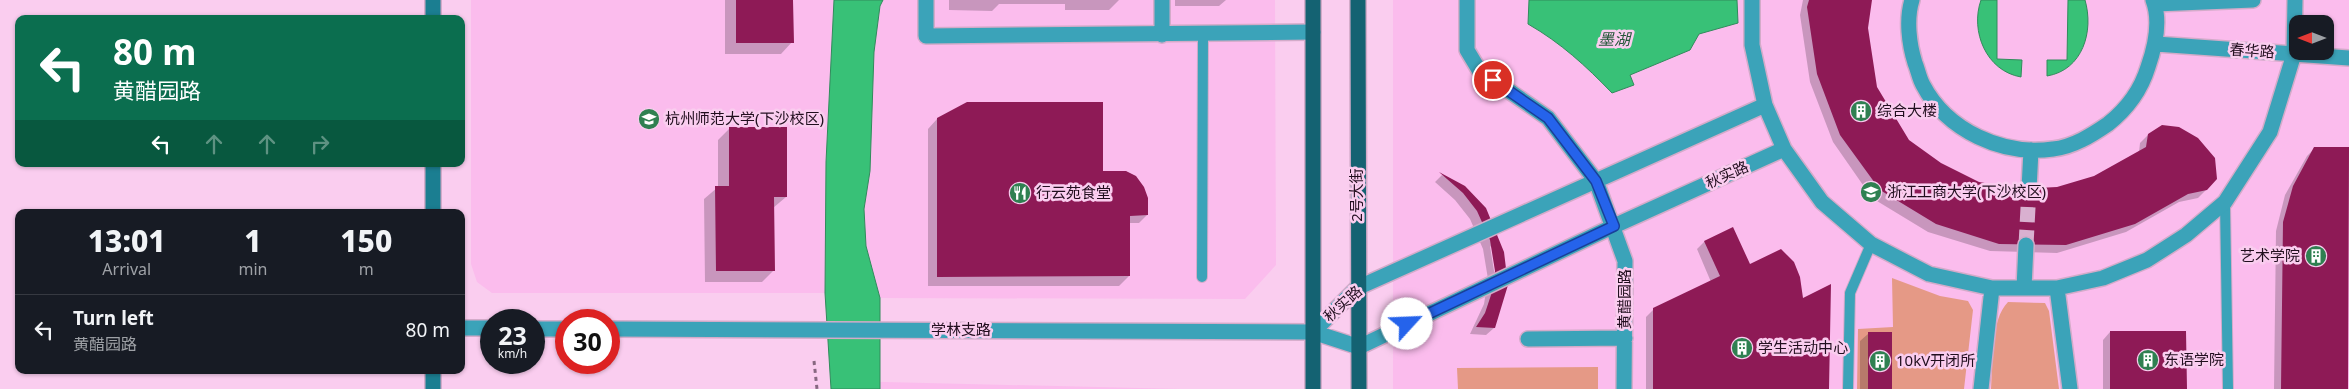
<!DOCTYPE html>
<meta charset="utf-8">
<style>
body{margin:0;font-family:"Noto Sans","Noto Sans SC",sans-serif;background:#242831;color:#f1f3f6;height:100vh;display:flex;flex-direction:column;font-size:19px;white-space:nowrap}
*{box-sizing:border-box;margin:0}
p{font-size:16px;color:#9ea1a6}
.icon{flex:none;width:28px;height:28px;fill:none;stroke:currentColor;stroke-width:2;stroke-linecap:round;stroke-linejoin:round}
.map{position:relative;flex:1;overflow:hidden}
.details{position:absolute;left:15px;top:209px;width:450px;height:165px;display:flex;flex-direction:column;background:#171b24;border-radius:10px;box-shadow:0 1px 4px #0004}
.details>*{flex:none}
.top-card{position:absolute;left:15px;top:15px;width:450px;height:152px;border-radius:10px;box-shadow:0 1px 4px #0004;background:#0b6e4f;color:#fff;overflow:hidden}
.needle{width:32px;rotate:270deg}
.controls{position:absolute;left:2289px;top:15px;display:grid;gap:10px}
.controls a{display:grid;place-items:center;width:45px;height:45px;border-radius:10px;background:#171b24;box-shadow:0 1px 4px #0004;font-size:25px}
.speed{position:absolute;left:480px;top:309px;display:flex;gap:10px;font-size:25px;font-weight:700;text-align:center}
.speed>*{display:grid;place-content:center;width:65px;height:65px;border-radius:50%;background:#171b24;box-shadow:0 1px 4px #0004;line-height:1}
.speed small{font-size:12px;font-weight:400}
.speed .limit{border:8px solid #d22;background:#fff;color:#111}
.pin{position:absolute;display:grid;place-items:center;width:42px;height:42px;color:#fff;margin:-21px;border:2px solid #fff;border-radius:50%;box-shadow:0 1px 5px #0007}
.me{position:absolute;width:55px;margin:-28px;rotate:65deg;stroke-linejoin:round;filter:drop-shadow(0 0 4px #0008)}
.turn{display:flex;align-items:center;gap:18px;height:105px;padding:0 15px;font-size:22px}
.turn .icon{width:65px;height:65px;stroke-width:2.5}
.turn b{display:block;font-size:35px;line-height:42px}
.lanes{display:flex;align-items:center;height:48px;padding:0 15px;background:#0003;justify-content:center;gap:25px;direction:ltr}
.lanes .off{opacity:.35}
.eta{display:flex;justify-content:space-evenly;align-items:center;height:85px;text-align:center}
.eta b{font-size:30px;font-weight:800;line-height:35px}
ul{padding:0;list-style:none}
li{display:flex;align-items:center;gap:15px;height:70px;padding:0 15px;border-top:1px solid #363941}
li div{flex:1}
li b{display:block;font-size:19px}
li em{font-style:normal}
.map>svg:first-child{display:block}
</style>
<div class="map">
<svg width="2349" height="389" viewBox="0 0 2349 389">
<rect width="100%" height="100%" fill="#facdef"/>
<path fill="#fbbced" fill-rule="evenodd" d="M471,0H834L826,162L825,293H492L477,282L471,264Z
M883,0H1275L1276,265L1245,299L880,298L866,246L864,209L870,171L874,52L880,6Z
M1393,0H2349V389H1393ZM2298,24H2325V51H2298Z
M844,381L1181,389H844Z"/>
<path fill="#e59986" d="M1892,278L1940,296L1968,301L1973,310L1964,389H1857L1858,329L1893,327Z
M2008,302L2045,303L2049,311L2059,389H1991C1993,364 1990,320 2008,302Z
M1598,367V389H1458L1457,368Z"/>
<path fill="#38c177" stroke="#318b5c" d="M834,0H883L880,6L874,52L870,171L864,209L866,246L880,298V389H831L825,293L826,162Z
M1529,0H1737L1738,23L1699,34L1690,50L1630,75L1634,85L1612,93C1586,66 1561,43 1528,24Z
M1981,0H1997V59L2022,60L2021,77C1986,71 1970,31 1981,0Z
M2068,0H2085C2094,31 2083,70 2047,76V60H2067Z"/>
<path fill="#0003" fill-rule="evenodd" d="M725,0H792V42L781,54H725Z
M949,0H1119L1109,10H1065V4H999L992,11L949,10Z
M1175,0H1226L1219,6H1175Z
M1803,0H1871L1867,28L1876,87L1909,141L1940,164L1978,183L2019,191L2058,189L2095,177L2139,152L2140,143L2148,135L2206,190L2198,198L2179,202L2126,232L2057,253L1990,251L1928,232L1872,198L1833,142L1810,82L1800,15Z
M937,119L1102,174L1147,215L1139,223H1129V276L1119,286H928V129Z
M729,129L786,197L773,208L774,270L762,282H705L704,199L718,187V140Z
M2315,148L2349,149L2346,389H2274L2276,231L2285,195L2307,156Z
M1442,175L1464,187L1503,252L1494,328L1486,335L1470,334L1484,304L1488,279L1483,249L1470,219L1455,200L1435,182ZM1490,246L1493,249L1497,277H1495Z
M1732,229L1749,265L1802,300L1828,389H1646V317L1654,309L1711,282L1697,249L1704,242Z
M2110,332L2185,389H2103V340Z
M1868,334L1890,389H1860V341Z"/>
<path fill="#8e1a56" d="M736,0H793L794,43H736Z
M1809,0H1872L1868,28L1877,87L1909,140L1941,163L1979,182L2019,189L2057,187L2094,176L2146,147L2148,134L2162,125L2179,127L2198,138L2215,158L2217,179L2207,190L2188,194L2135,224L2066,245L1999,244L1936,224L1880,190L1840,135L1817,74L1807,7Z
M967,102H1103V171H1126L1136,176L1144,187L1148,198V215L1130,216V276L937,277V118Z
M729,127H787V197H774L775,271H716L715,186H729Z
M2314,147H2349L2348,389H2281L2283,222L2293,186Z
M1439,172L1465,186L1486,208L1504,252L1508,285L1495,328L1476,327L1485,313L1491,295L1495,271L1490,240L1477,211L1463,193Z
M1733,227L1750,264L1781,249L1794,262L1800,277L1803,298L1831,284L1829,389H1653V308L1720,276L1704,241Z
M2110,331H2186L2187,389H2110Z
M1868,332H1892V389H1868Z"/>
<g fill="none" stroke-linecap="round" stroke-linejoin="round">
<path stroke="#d9b0d0" stroke-width="15" stroke-dasharray="15 8" stroke-linecap="butt" d="M2026,245L2029,189"/>
<g stroke="#d3abc9" stroke-width="12">
<path id="lane" d="M2225,202L2228,389
M1202,277L1203,34
M1848,389L1850,293L1871,244"/>
</g>
<g stroke="#d3abc9" stroke-width="18">
<path id="street" d="M926,0V36L1313,32
M1162,0V35
M1467,0V50L1479,70L1548,118L1596,181L1625,261L1624,389
M1752,0V45L1765,105L1784,149L1822,202L1871,244L1929,274L1992,288H2057L2103,278L2147,260L2186,235L2225,202L2270,132L2294,54L2295,0
M1912,0C1906,19 1909,44 1915,63C1918,70 1919,78 1923,85C1947,131 2003,156 2053,149C2073,147 2092,135 2108,124C2127,109 2141,90 2148,67C2155,47 2161,21 2153,0
M2155,4L2253,0
M2156,44L2349,58
M2029,189L2031,150
M2024,288L2026,245
M2057,288L2070,389
M461,328H491
M534,329H566
M609,329L1313,332L1359,347L1614,226L1784,149
M1313,332L1357,288L1765,105
M1528,339L1625,338
M1981,389L1992,288"/>
</g>
<g stroke="#d3abc9" stroke-width="18">
<path id="secondary" d="M433,0V19
M433,164V212
M433,370V389"/>
</g>
<g stroke="#d3abc9" stroke-width="18">
<path id="primary" d="M1313,0V389
M1358,0L1359,389"/>
</g>
<path stroke="#876780" stroke-width="3" stroke-dasharray="4 4" stroke-linecap="butt" d="M814,361L817,389"/>
<use href="#lane" stroke="#3ba3b9" stroke-width="10"/>
<use href="#street" stroke="#3ba3b9" stroke-width="15"/>
<use href="#secondary" stroke="#1b7e91" stroke-width="15"/>
<use href="#primary" stroke="#146272" stroke-width="15"/>
</g>
<g fill="none" stroke-linecap="round" stroke-linejoin="round">
<g stroke="#184099" stroke-width="12">
<path id="route" d="M1407,324L1614,226L1596,181L1548,118L1493,80"/>
</g>
<use href="#route" stroke="#2563eb" stroke-width="9"/>
</g>
<defs>
<g id="building-disc" transform="scale(1.125)"><circle r="9.5" fill="#2f8051" stroke="#facdef"/><path d="M-4-6H4V6H1V3H-1V6H-4ZM-2.5-4.3h1.7v1.8h-1.7ZM.8-4.3h1.7v1.8H.8ZM-2.5-1h1.7V.8h-1.7ZM.8-1h1.7V.8H.8Z" fill="#fff"/></g>
<g id="university-disc" transform="scale(1.125)"><circle r="9.5" fill="#2f8051" stroke="#facdef"/><path d="M0-5L7-2L0 1L-7-2ZM-4 1L0 2.5L4 1V4Q0 6-4 4Z" fill="#fff"/></g>
<g id="restaurant-disc" transform="scale(1.125)"><circle r="9.5" fill="#2f8051" stroke="#facdef"/><path d="M-5-6h1v4h1v-4h1v4h1v-4h1v5L-1.5 .5V6h-2V.5L-5-1ZM5-6V6H3V1.5H1.5Q1.5-4 5-6Z" fill="#fff"/></g>
</defs>
<g fill-rule="evenodd">
<use href="#building-disc" x="1861" y="111"/>
<use href="#university-disc" x="649" y="119"/>
<use href="#university-disc" x="1871" y="192"/>
<use href="#restaurant-disc" x="1020" y="193"/>
<use href="#building-disc" x="2316" y="256"/>
<use href="#building-disc" x="1742" y="348"/>
<use href="#building-disc" x="2148" y="360"/>
<use href="#building-disc" x="1880" y="361"/>
</g>
<g text-anchor="middle" stroke-width="5" stroke-linejoin="round" paint-order="stroke">
<g font-size="15" fill="#210e1e" stroke="#facdef">
<text transform="translate(2252 51) rotate(4)" y="5">春华路</text>
<text transform="translate(1727 175) rotate(-24)" y="5">秋实路</text>
<text transform="translate(1357 195) rotate(-90)" y="5">2号大街</text>
<text transform="translate(1625 299) rotate(-90)" y="5">黄醋园路</text>
<text transform="translate(1343 304) rotate(-42)" y="5">秋实路</text>
<text x="961" y="335">学林支路</text>
</g>
<g font-size="15" fill="#210e1e" stroke="#facdef" text-anchor="start">
<text x="1877" y="116">综合大楼</text>
<text x="665" y="124">杭州师范大学(下沙校区)</text>
<text x="1887" y="197">浙江工商大学(下沙校区)</text>
<text x="1036" y="198">行云苑食堂</text>
<text x="2300" y="261" text-anchor="end">艺术学院</text>
<text x="1758" y="353">学生活动中心</text>
<text x="2164" y="365">东语学院</text>
<text x="1896" y="366">10kV开闭所</text>
</g>
<g font-size="16" font-style="italic" fill="#25583a" stroke="#facdef">
<text x="1614" y="45">墨湖</text>
</g>
</g>
</svg>
<div class="controls">
<a><svg class="needle" viewBox="-14 -14 28 28"><path d="M0-13l5 13h-10z" fill="#e53935"/><path d="M0 13l5-13h-10z" fill="#9ea1a6"/></svg></a>
</div>
<div class="speed"><div>23<small>km/h</small></div><div class="limit">30</div></div>
<div class="pin" style="left:1493px;top:80px;background:#d93025"><svg class="icon" aria-label="arrive" viewBox="0 0 24 24"><path d="M6 21V4h12l-3 4 3 4H6"/></svg></div>
<svg class="me" style="left:1407px;top:324px" viewBox="-20 -20 40 40"><circle r="19" fill="#fff"/><path d="M0-13L10 11 0 6-10 11z" fill="#2563eb"/></svg>
<div class="top-card">
<div class="turn"><svg class="icon" aria-label="left" viewBox="0 0 24 24"><path d="M17 20v-9H6M10 6l-5 5 5 5"/></svg><div><b>80 m</b>黄醋园路</div></div>
<div class="lanes"><svg class="icon" aria-label="left" viewBox="0 0 24 24"><path d="M17 20v-9H6M10 6l-5 5 5 5"/></svg><svg class="icon off" aria-label="ahead" viewBox="0 0 24 24"><path d="M12 20V5M6 11l6-6 6 6"/></svg><svg class="icon off" aria-label="ahead" viewBox="0 0 24 24"><path d="M12 20V5M6 11l6-6 6 6"/></svg><svg class="icon off" aria-label="right" viewBox="0 0 24 24"><path d="M7 20v-9h11M14 6l5 5-5 5"/></svg></div>
</div>
<section class="details">
<div class="eta">
<div><b>13:01</b><p>Arrival</p></div>
<div><b>1</b><p>min</p></div>
<div><b>150</b><p>m</p></div>
</div>
<ul>
<li><svg class="icon" aria-label="left" viewBox="0 0 24 24"><path d="M17 20v-9H6M10 6l-5 5 5 5"/></svg><div><b>Turn left</b><p>黄醋园路</p></div><em>80 m</em></li>
</ul>
</section>
</div>
